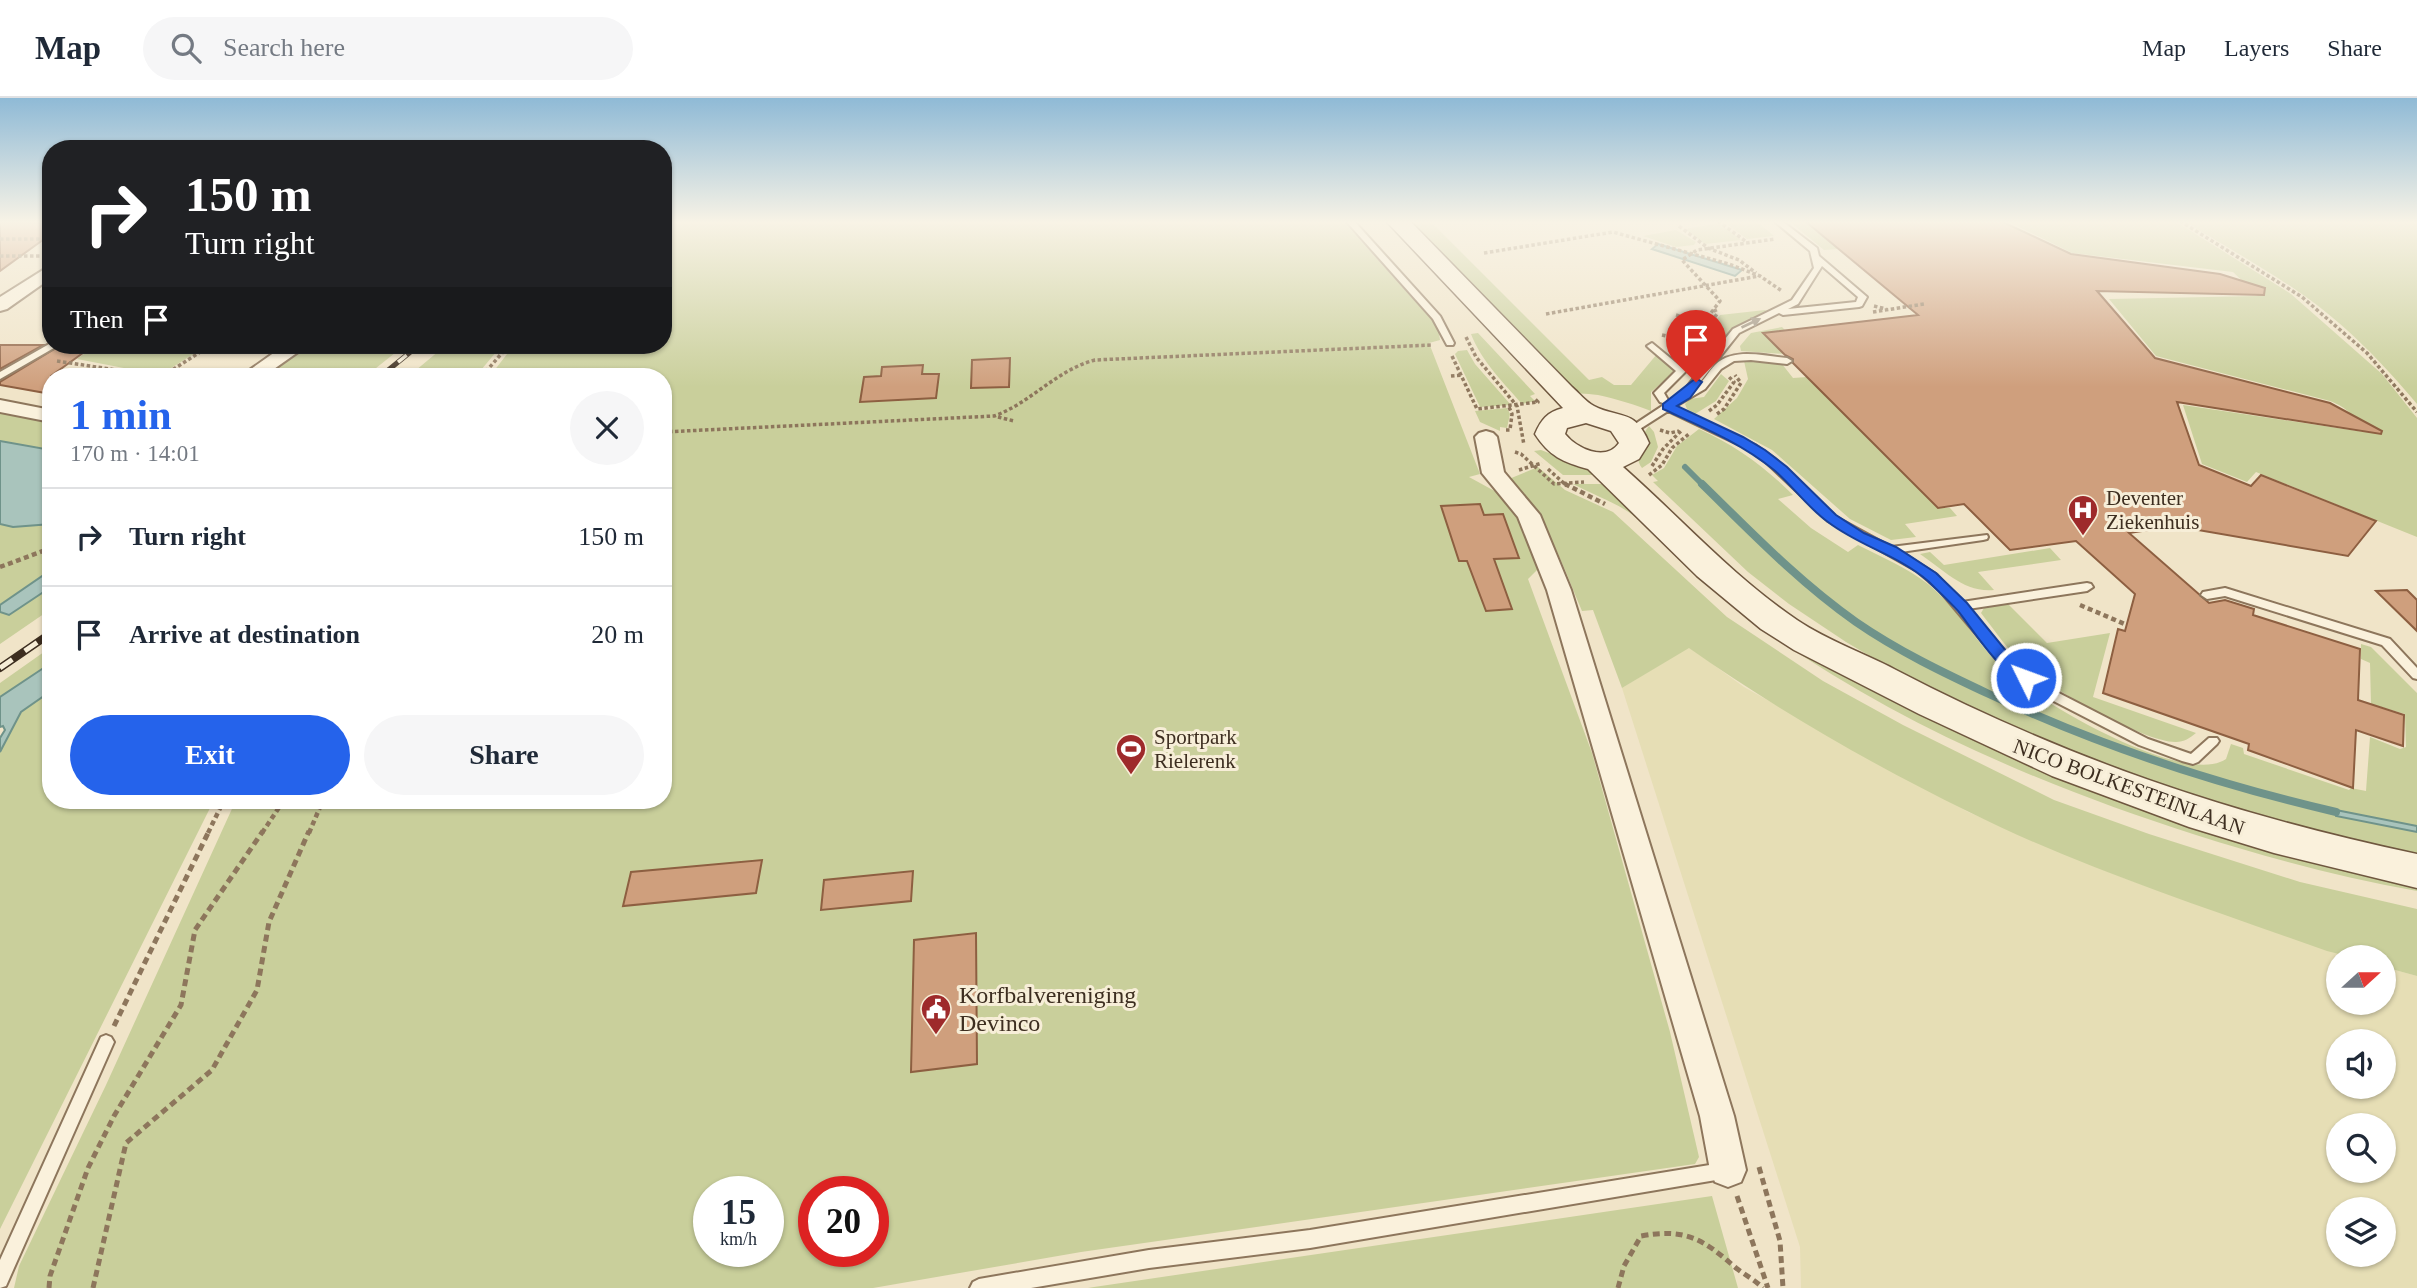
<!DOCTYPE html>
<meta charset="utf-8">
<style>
body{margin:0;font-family:Georgia,serif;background:#f6f6f7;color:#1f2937;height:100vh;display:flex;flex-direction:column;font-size:26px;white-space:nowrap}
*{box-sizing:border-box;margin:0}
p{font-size:23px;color:#747a83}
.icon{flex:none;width:38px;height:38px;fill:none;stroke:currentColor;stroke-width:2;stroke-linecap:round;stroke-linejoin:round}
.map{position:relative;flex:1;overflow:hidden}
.drawer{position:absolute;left:42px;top:270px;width:630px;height:441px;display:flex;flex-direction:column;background:#fff;border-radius:28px;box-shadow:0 2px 5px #0004}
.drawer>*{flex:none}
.banner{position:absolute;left:42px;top:42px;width:630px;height:214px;border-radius:28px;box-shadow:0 2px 5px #0004;background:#202124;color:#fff;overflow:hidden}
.needle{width:46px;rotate:69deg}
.fabs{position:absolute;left:2326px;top:847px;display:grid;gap:14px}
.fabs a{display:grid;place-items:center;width:70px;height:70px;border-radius:50%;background:#fff;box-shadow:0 2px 5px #0004;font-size:35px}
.speed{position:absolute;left:693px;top:1078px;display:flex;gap:14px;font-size:35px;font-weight:700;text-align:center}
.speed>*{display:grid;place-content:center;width:91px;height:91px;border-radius:50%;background:#fff;box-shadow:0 2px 5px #0004;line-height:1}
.speed small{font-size:18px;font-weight:400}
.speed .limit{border:10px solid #d22;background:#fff;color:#111}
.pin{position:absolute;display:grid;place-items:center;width:60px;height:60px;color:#fff;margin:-72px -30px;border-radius:50% 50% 50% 0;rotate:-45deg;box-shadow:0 0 7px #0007}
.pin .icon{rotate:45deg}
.me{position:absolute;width:77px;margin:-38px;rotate:312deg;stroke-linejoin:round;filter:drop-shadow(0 0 5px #0008)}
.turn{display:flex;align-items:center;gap:24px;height:147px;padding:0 28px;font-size:32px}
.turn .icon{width:91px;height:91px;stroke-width:2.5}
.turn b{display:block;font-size:49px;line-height:60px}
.then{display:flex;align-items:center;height:66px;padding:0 28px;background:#0003;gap:14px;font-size:26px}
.round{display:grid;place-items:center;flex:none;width:74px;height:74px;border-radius:37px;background:#f6f6f7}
.overview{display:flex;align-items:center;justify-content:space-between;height:119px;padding:0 28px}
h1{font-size:42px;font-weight:700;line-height:52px;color:#2563eb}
.action{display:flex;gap:14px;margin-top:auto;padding:14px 28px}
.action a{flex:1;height:80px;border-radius:42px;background:#2563eb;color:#fff;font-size:28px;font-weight:700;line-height:80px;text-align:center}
.action a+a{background:#f6f6f7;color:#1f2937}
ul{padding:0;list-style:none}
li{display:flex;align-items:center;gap:21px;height:98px;padding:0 28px;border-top:2px solid #e0e1e3}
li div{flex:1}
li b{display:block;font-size:26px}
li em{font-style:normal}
header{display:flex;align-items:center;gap:42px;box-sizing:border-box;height:98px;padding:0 35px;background:#fff;border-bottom:2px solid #e0e1e3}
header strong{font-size:33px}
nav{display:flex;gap:38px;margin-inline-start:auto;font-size:24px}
.search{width:490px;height:63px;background:#f6f6f7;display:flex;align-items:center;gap:18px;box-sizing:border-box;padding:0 24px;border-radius:38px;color:#747a83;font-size:26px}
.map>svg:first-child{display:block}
</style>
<header>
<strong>Map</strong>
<div class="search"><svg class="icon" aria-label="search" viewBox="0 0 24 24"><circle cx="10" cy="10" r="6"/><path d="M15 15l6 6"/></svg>Search here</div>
<nav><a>Map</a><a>Layers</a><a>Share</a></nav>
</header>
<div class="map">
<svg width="2417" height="1190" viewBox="0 0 2417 1190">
<rect width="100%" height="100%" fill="#f0e4c8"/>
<path fill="#e6deb5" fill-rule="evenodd" d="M1689,549L1744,589L1968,714L2126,781L2351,859H2338V905H2384V869L2417,878V1190H1801L1800,1149L1622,590ZM2338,943H2384V989H2338ZM2338,1027H2384V1073H2338ZM2338,1111H2384V1157H2338Z"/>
<path fill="#c9cf9b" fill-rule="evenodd" d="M663,123H1343L1438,229L1440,242L1429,245L1480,376L1469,379L1511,402L1538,471L1528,481L1592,655L1670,934L1699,1059L1695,1066L1081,1154L873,1190H14L19,1168L106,987L236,702H663V278H490L514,247H663ZM709,1094H768V1153H709ZM814,1094H873V1153H814Z
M1403,123H1430L1589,282L1602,279L1614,287H1631L1657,256L1674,271V274L1651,294V313C1636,307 1616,301 1598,297C1585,295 1576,297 1565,291Z
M1731,123H1756L1774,138L1747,141L1724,124Z
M1789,123H1805L1839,151L1824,152Z
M2007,123H2175L2291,196L2382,276L2417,320V439L2256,374L2247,384L2202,366L2183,307L2364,334C2354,318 2348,310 2330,303L2156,258L2109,201L2258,198L2233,174L2072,155Z
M2184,123H2417V306C2383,265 2343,224 2299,194C2262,169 2222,146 2184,123Z
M1719,125L1741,142L1705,146L1685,131Z
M1676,132L1696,144L1694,147L1676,149L1643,138Z
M1765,212L1767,213L1732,230L1711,255L1699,245L1720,217Z
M1782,229L1785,232L1764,235L1785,256L1741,253L1740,248L1751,235Z
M1478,235L1535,296L1530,298L1535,303L1522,306C1503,284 1482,264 1471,236Z
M96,247H208L160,277L77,261Z
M304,247H405L366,278H261Z
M446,247H502L476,278H409Z
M1467,252L1475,266L1511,307L1480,309L1455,256L1458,253Z
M1744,263L1782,266L1793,280L1807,279L1938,410H1950L1957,418L1905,426L1916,439L1891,442L1850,421L1772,352L1714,321L1737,300L1748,281Z
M1721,276L1729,283L1716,303L1695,316L1687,311L1685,306L1690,301L1704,299Z
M1507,310L1510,316L1507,330L1500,329V333L1480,324L1475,313Z
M0,315L51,325V352L0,343Z
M1649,328L1654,334L1658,349L1651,364L1642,370C1633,359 1640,339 1649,328Z
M1699,331C1736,348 1764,368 1793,397L1778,401L1811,430L1848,454L1858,447C1882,459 1907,470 1928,486C1960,512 1979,550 2010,577C2044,607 2186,689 2226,661L2231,646L2243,650L2244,656L2349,692L2351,690L2366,693L2370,639L2400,651L2406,649L2405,616L2371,606L2370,565L2361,561V546L2371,549L2417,595V728L2336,712V717L2417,734V758L2261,725L2105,671L1926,591L1846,544L1789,506L1748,474L1653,384L1658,383L1652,377L1664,370L1677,348Z
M1541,352L1606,377H1563L1534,353Z
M1538,369L1565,392L1613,414L1727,519L1823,583L1903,627L2054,702L2149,736L2300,784L2417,811V878L2384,869V859H2351L2327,853C2207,810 2081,770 1967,713C1871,666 1776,611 1689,550L1622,590L1593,512L1582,513C1562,466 1546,417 1509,381Z
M1573,386H1609L1920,615L1995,652L2086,692L2218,737L2417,785V793C2342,780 2269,760 2196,737C2045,689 1896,625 1766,533C1718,499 1680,455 1634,418C1616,404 1593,397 1573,386Z
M0,426L13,429L51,426V472L0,507Z
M2050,450L2061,462L1978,474L1994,492C1964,495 1944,472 1920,456L1930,454L1944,467Z
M51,489V511L0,546V514L9,517Z
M2008,506L2047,545L2110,535L2093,599L2196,635C2190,640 2184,644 2176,644C2146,645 2051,591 2027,570C2009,554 1996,534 1981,515L1984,510Z
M51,549V565L0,599V585Z
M51,593V702H214L0,1131V654L21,614Z
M1712,1098L1738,1190H1088L1094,1189Z"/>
<path fill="#a9c4bc" stroke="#6f938a" stroke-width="2" d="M1658,146L1742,172L1735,178L1652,151Z
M0,343L51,352V426L13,429L0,426Z
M51,472V489L9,517L0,514V507Z
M51,565V593L21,614L0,654V640L5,632L3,628L0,629V599Z
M2336,712L2417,728V734L2336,718Z"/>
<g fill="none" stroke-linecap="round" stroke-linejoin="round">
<path stroke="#6f938a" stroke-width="6" d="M1685,369L1704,388"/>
<path stroke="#6f938a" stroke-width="8" d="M1702,386C1751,434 1799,484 1856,524C1898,553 1944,575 1991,597C2102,649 2216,686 2336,714"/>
</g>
<path fill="#cf9f7d" stroke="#8d5f41" stroke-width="2" d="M1805,123H2001L2071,156L2220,176L2265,190L2264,197L2097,193L2155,260L2330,305L2382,333L2381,336L2177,304L2199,367L2251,388L2261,377L2376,423L2348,458L2175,428L2129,435L2209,505L2225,502L2254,511L2253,517L2360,551L2358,602L2404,617L2403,648L2356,632L2353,690L2248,652L2249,646L2103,595L2118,531L2125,533L2135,496L2076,443L2010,452L1964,406L1938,410L1793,265V261L1785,257L1763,235L1918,217Z
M0,124L51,125V136L0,173Z
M0,247H43L0,271Z
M61,247H94L51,278V296L0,287V284Z
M1010,260L1009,289L971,290L972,262Z
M923,267L922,276H939L936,300L860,304L864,279L881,278L882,269Z
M1480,406L1484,417L1503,416L1519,460L1494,461L1512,511L1486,513L1467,463H1459L1441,408Z
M2407,492L2417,502V533L2376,493Z
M762,762L756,795L623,808L631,774Z
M913,773L911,803L821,812L824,782Z
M976,835L977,966L911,974L914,842Z"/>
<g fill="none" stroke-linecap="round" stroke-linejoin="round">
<g stroke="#8d765c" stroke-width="4">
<path id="lane" d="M1346,123H1354L1440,218L1454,245L1453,247H1447L1433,221Z
M1774,123H1782L1817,150L1819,158L1867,199L1862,208L1859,209L1783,217L1779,215L1739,235L1696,289C1704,283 1708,274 1715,267C1733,249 1765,258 1787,260L1792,263L1787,266L1751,262L1734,263L1721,271L1705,291L1674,309L1755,347L1775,361L1836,419L1891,449L1987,437L1988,439L1987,441L1983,442L1901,454L1937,477L1962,504L2087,485L2091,486L2093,489L2087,493L1968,511L2010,561L2049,590L2148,641L2191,656L2209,640H2217L2219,643L2217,646L2198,664L2193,666L2182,663L2139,647L2040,596L2002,567L1939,492L1917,473L1828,423L1768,366L1748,351L1668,313L1632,336H1626V332L1682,295L1733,231L1792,202L1814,170L1810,153ZM1822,168L1858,199L1856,204L1788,211L1798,206Z
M51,245V247H59L0,281V274Z
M1652,245L1686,273L1664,295L1668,302L1663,305L1660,304L1654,295L1676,273L1649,250L1647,248Z
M2225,490L2390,541L2417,570V581L2413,580L2382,547L2225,498L2207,501L2201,497L2203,494Z
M106,937L111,939L114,944L6,1188L0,1190V1162L101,939Z
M1728,1064L1734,1066L1736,1072L1734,1078L1728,1080L1310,1150L1149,1170L1031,1190H970L973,1184L979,1181L1149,1152L1310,1132Z"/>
</g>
<g stroke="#8d765c" stroke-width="4">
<path id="street" d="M51,167V180L7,211L0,213V199Z
M285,247H308L264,278H241Z
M0,302L51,312V324L0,314Z
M1486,333L1493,335L1497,339L1504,374L1540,417L1571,492L1734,1018L1746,1072L1741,1084L1728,1089L1715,1084L1710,1072L1700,1018L1547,492L1518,419L1482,375L1475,339L1479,335Z"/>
</g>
<g stroke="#6f573f" stroke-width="3">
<path id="secondary" d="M1386,123H1410L1572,289C1579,295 1586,304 1594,308C1619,321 1635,310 1649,345L1639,361L1623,369C1682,421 1731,477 1797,522C1828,543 1864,555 1896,572C2067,661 2229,716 2417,756V790L2274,755L2189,729L2052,678L1919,616L1794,552L1761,531L1697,478L1588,371C1563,364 1549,358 1535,336C1541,322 1547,314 1563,310ZM1586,325L1611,333L1619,345C1606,364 1577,351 1565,336L1567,330Z"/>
</g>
<path stroke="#8d765c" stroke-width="3.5" stroke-dasharray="3.5 2.5" stroke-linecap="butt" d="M1718,123L1748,145
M2180,123L2302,199L2367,255L2417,314
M1679,128L1708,150L1739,162L1756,175
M0,141H51
M1484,155L1613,134L1729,166L1760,178L1782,193
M0,158H41
M1874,208L1886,211
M1873,214L1924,206
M1546,216L1759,178
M1676,217L1703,224
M1662,237L1691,244
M1466,239L1476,259L1517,308L1524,347
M1704,251L1696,245L1717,216L1714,210
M1700,255L1688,245L1720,203L1682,162L1697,152L1775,141
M1452,258L1477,311L1538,304L1535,301
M57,263L156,278
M163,278L211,247
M482,278L509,247
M1451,278L1462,277
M1709,313L1717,307L1734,284L1729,279
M1717,316L1724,311L1741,285L1735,277
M998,319L1014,323
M1506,332H1510L1512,316L1509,309
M1660,332L1670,335L1679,333
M663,334L994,318C1031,305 1056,272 1095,262L1432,247
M1515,354L1521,356L1554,386L1584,384
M1652,368L1663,351L1682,332
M1548,371L1567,388
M1519,372L1542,365
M1649,377L1662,367L1672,350L1690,335"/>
<path stroke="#8d765c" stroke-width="4.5" stroke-dasharray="5 3.5" stroke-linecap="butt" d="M1565,386L1605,406
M0,469L51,450
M2080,507L2127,527
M208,735L224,702
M262,735L284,702
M309,735L323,702"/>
<path stroke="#8d765c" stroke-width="5" stroke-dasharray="7 4.5" stroke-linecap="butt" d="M114,928L209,733
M1759,1069L1780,1143L1783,1190
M1737,1098L1768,1190
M49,1190L50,1178L88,1070L114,1018L181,907L195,832L263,733
M93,1190L126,1045L212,972L257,892L269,824L309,733
M1618,1190L1624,1168L1641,1138C1686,1130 1703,1141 1736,1170C1745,1177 1755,1182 1763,1190"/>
<use href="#lane" fill="#faf1dc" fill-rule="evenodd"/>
<use href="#street" fill="#faf1dc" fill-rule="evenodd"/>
<use href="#secondary" fill="#faf1dc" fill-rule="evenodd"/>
<g stroke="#3d2e20" stroke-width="5">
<path id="rail-far1" d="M381,278L419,247"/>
</g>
<g stroke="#3d2e20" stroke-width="8">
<path id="rail" d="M0,570L51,535"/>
</g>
<use href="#rail-far1" stroke="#f7eed8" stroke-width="3.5" stroke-dasharray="11" stroke-linecap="butt"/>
<use href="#rail" stroke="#f7eed8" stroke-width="5" stroke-dasharray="15" stroke-linecap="butt"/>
</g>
<defs><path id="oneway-solid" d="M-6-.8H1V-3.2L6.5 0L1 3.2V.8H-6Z" transform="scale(1.75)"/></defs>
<use fill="#9c907e" href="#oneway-solid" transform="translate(1751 225) rotate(-25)"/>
<linearGradient id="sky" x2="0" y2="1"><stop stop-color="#8fbad6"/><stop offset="0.43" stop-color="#f8f3e6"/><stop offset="1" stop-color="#f8f3e6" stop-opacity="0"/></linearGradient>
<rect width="2417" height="289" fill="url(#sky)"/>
<path fill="#2563eb" stroke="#184099" stroke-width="2" d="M1696,280L1702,284L1690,300L1677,308L1743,339L1765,352L1787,369L1836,417L1864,435L1896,449L1936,475L1967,505L2011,559L2034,580L2032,584C2009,590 1972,530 1958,513C1949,503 1938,493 1928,483C1898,457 1859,448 1828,424C1808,410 1793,388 1774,372C1741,345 1702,329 1663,311V306Z"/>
<defs>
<g id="hospital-pin" transform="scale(1.575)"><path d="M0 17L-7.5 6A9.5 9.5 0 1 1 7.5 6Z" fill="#9e2a2b" stroke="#f7eed8"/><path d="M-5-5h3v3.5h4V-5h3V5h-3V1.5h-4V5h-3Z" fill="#fff"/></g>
<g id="stadium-pin" transform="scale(1.575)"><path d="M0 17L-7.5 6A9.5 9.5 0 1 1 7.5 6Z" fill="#9e2a2b" stroke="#f7eed8"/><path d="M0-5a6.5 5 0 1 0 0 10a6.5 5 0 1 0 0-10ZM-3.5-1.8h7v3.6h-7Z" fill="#fff"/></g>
<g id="civic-pin" transform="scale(1.575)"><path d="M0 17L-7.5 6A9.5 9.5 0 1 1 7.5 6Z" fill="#9e2a2b" stroke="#f7eed8"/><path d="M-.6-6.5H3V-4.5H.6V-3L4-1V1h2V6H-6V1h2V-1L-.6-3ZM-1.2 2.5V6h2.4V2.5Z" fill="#fff"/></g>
</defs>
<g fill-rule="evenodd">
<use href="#hospital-pin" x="2083" y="412"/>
<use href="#stadium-pin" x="1131" y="651"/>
<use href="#civic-pin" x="936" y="911"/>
</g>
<g text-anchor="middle" stroke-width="6" stroke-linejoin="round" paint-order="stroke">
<g font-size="21" fill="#3d2e20" stroke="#f7eed8" text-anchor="start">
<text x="2106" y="407">Deventer<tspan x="2106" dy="24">Ziekenhuis</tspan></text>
<text x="1154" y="646">Sportpark<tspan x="1154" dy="24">Rielerenk</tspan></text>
</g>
<g font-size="21" fill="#3d2e20" stroke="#f7eed8">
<text transform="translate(2129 689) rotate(20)" y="7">NICO BOLKESTEINLAAN</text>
</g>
<g font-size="24" fill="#3d2e20" stroke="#f7eed8" text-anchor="start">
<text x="959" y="905">Korfbalvereniging<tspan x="959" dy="28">Devinco</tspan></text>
</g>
</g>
</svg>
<div class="fabs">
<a><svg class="needle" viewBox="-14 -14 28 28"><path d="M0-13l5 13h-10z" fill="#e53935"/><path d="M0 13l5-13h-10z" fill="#747a83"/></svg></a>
<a><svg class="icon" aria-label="sound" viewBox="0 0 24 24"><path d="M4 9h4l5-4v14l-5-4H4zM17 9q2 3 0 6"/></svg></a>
<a><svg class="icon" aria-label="search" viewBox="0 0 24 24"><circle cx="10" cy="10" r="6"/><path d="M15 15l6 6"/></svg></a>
<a><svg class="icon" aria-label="layers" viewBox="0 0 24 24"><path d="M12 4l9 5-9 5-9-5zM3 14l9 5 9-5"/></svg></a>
</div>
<div class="speed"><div>15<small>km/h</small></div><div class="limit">20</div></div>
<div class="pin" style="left:1696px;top:284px;background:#d93025"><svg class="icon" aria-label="arrive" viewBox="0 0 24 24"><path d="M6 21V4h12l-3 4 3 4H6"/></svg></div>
<svg class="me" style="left:2026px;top:580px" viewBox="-20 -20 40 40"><circle r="17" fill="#2563eb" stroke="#fff" stroke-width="3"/><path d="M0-11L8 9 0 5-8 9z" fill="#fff"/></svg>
<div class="banner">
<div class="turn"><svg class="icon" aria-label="right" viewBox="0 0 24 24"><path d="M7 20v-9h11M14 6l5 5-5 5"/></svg><div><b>150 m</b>Turn right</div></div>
<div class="then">Then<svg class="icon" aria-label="arrive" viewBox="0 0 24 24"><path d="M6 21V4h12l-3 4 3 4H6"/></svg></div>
</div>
<section class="drawer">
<div class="overview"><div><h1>1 min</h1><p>170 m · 14:01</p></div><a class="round"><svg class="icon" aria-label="close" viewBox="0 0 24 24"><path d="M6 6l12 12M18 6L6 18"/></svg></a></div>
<ul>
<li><svg class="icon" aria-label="right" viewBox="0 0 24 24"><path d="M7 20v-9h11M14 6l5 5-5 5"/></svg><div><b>Turn right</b></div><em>150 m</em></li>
<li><svg class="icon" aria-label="arrive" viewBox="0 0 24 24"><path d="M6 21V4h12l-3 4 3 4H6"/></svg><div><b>Arrive at destination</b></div><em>20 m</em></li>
</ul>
<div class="action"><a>Exit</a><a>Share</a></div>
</section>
</div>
